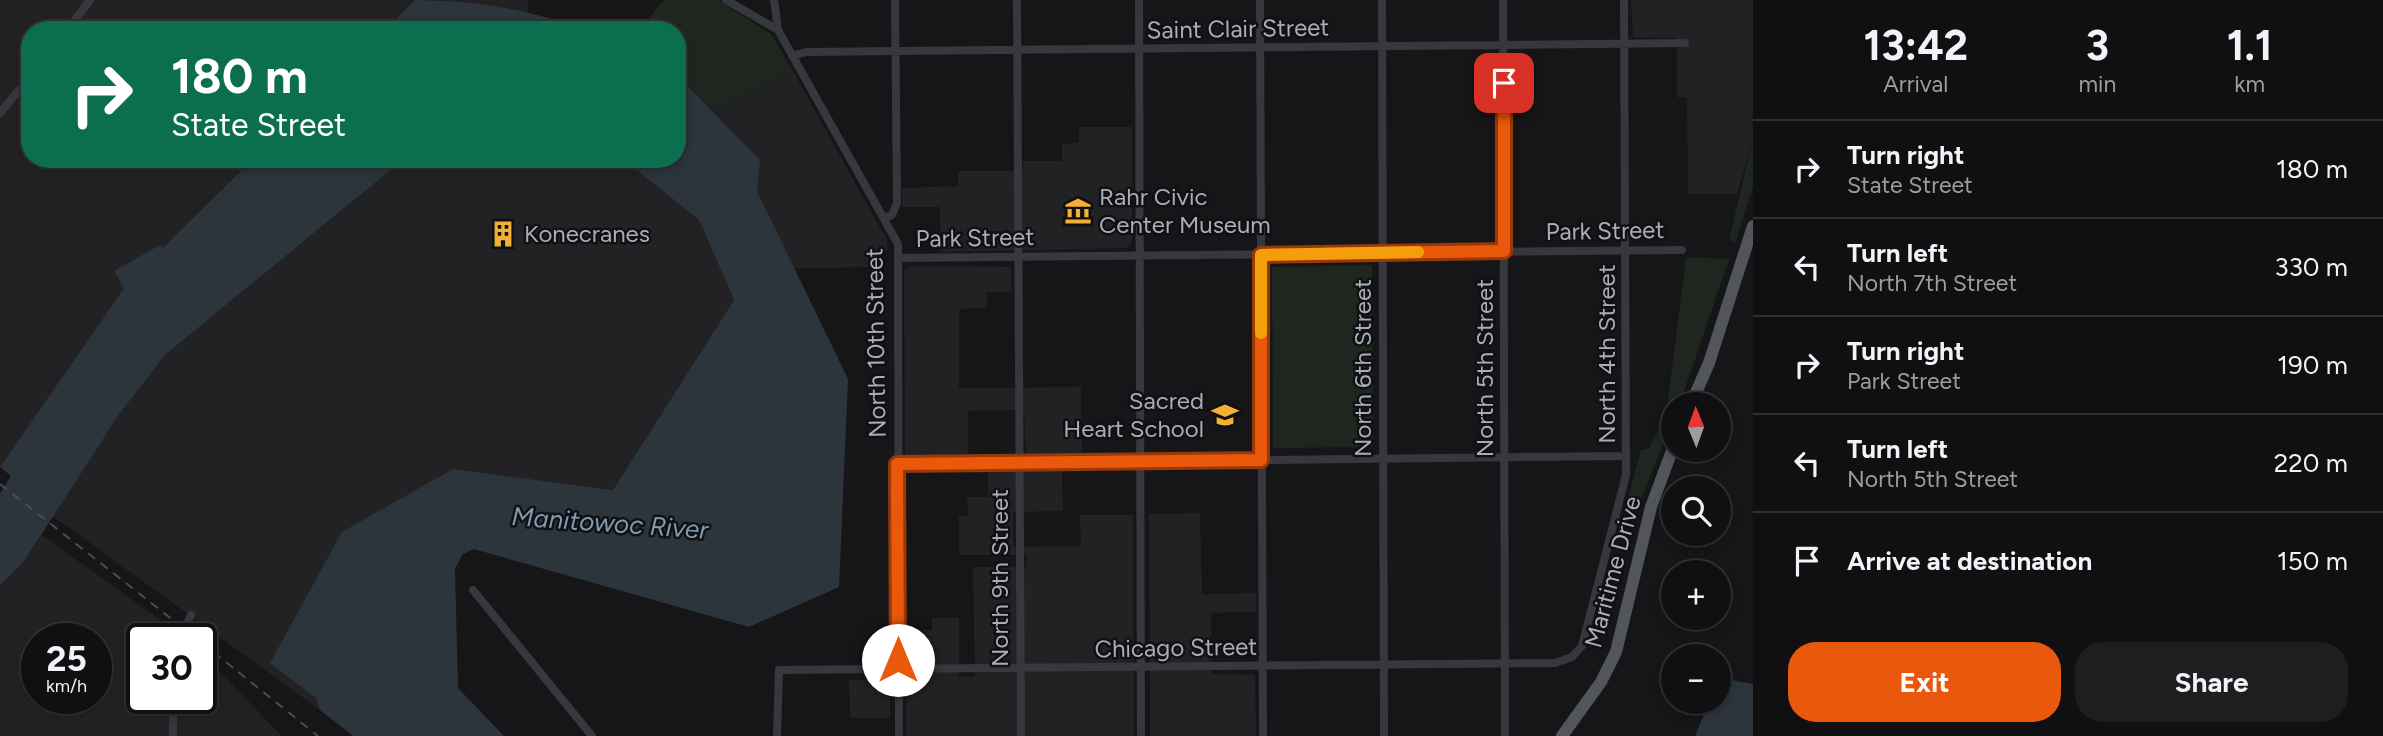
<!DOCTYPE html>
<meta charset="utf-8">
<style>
body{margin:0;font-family:Figtree,sans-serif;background:#1e1e20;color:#f1f3f6;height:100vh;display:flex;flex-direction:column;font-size:26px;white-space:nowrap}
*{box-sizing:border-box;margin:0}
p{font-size:23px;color:#9c9d9f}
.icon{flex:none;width:38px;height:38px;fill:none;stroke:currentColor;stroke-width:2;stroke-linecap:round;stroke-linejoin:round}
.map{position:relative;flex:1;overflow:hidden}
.details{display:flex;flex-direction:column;background:#101012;width:630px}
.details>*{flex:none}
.hud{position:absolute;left:21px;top:21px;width:665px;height:147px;border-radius:28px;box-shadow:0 4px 10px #0003,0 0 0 2px #303032;background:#0b6e4f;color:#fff;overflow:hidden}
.needle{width:46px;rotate:359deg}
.tools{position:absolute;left:1661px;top:392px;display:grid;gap:14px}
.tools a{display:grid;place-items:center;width:70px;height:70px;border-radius:50%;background:#101012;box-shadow:0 4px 10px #0003,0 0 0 2px #303032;font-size:35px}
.speed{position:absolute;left:21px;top:623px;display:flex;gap:14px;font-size:35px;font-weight:700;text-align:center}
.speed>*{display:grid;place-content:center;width:91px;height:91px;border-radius:50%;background:#101012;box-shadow:0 4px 10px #0003,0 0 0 2px #303032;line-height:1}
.speed small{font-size:18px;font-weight:400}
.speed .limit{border:4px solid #111;border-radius:10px;background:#fff;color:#111}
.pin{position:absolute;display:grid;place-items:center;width:60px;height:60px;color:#fff;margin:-30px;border-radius:14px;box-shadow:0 4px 10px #0006}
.me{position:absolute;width:77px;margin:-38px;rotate:0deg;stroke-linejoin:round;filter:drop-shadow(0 0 5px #0008)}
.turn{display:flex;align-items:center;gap:24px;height:147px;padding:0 35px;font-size:32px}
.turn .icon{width:91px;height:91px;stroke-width:2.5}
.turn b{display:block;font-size:49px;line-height:60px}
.eta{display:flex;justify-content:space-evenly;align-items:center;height:119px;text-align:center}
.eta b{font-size:42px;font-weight:700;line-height:49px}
.button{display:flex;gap:14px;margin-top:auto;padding:14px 35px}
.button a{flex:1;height:80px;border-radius:28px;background:#ea580c;color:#fff;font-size:28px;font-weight:700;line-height:80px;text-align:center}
.button a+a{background:#1e1e20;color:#f1f3f6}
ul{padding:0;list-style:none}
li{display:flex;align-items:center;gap:21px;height:98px;padding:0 35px;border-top:2px solid #303032}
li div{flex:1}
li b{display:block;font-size:26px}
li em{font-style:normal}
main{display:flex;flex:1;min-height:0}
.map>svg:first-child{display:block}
</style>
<main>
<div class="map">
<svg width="1753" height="736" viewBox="0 0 1753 736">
<rect width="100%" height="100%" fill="#161618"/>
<path fill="#222225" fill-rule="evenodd" d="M0,0H415L385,30H30V159H253L124,288L0,467Z
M438,0H528V13Z
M1631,0H1753V139L1737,194H1688L1687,98L1677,97V38L1633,37Z
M793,71L888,242L887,250L883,252V267L794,268L757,190L759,160L713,111Z
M1079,127H1132V241L1128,248L941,252L940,207H902V188L958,186V171H1023V161H1062V144L1079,143Z
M404,159H623L699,220L734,300L613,490L453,469L316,698L320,710L53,516L118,416L165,355Z
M910,266L1011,267L1012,292H987V308L959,309V388L1081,387L1082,456H1026L1024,410L968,411V456L910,458L905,455L904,271Z
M1062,468L1063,511L1013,512V547L1081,546L1080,515H1133L1134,736H906L907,630H932V618H959V677H975L973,567H1027L1026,555H959V516L968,515L967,497H988V469Z
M1200,513L1202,594L1256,593L1257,612L1211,613L1212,674L1255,675L1256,736H1150L1149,514Z
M42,535L187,639H142V698H201V653L282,736H0V585L23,563ZM37,639H96V698H37Z
M849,680H890V718H850Z"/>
<path fill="#1e261f" d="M664,0H718L771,34L793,71L713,111L677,75V30H639Z
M1753,139V187L1735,243L1729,240Z
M1686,257L1729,259L1680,403L1673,404V419L1637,509L1626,507L1641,450L1649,448L1666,416Z
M1372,265L1373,447L1273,448L1272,267Z"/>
<path fill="#2c353c" d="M415,0C470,0 533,9 583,30H385Z
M677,75L760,160L757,191L848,379L839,587L749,627L474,549L463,554L455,569L458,688L504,736H353L320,710L316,698L270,663L342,532L453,469L613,490L734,300L699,220L623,159H677Z
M253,159H404L165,355L118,416L23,563L0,585V493L11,476L0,467L124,288L114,271L160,245L163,248Z
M1719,678L1753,684V736H1695L1709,702H1718Z"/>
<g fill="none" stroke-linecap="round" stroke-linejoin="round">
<path stroke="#37383d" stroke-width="8" d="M726,0L778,30
M774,0L778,30L898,244L899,736
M1017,0L1021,736
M1139,0L1141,736
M1260,0L1263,736
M1382,0L1384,736
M1503,0L1505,736
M67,30L90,0
M792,56L806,52L1685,43
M0,113L30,77
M884,218L892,215L897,203L895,0
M898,258L1682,250
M897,464L1626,456
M473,590L592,736
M179,639L191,615
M173,698V736
M777,736L779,670L1555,663L1572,657L1582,646L1626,475L1624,0"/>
<path stroke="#53555c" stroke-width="12" d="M1691,404L1709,363L1753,226
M1562,736L1601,682L1616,652L1651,507L1673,448"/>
<path stroke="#4a4c52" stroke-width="2" stroke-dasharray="9 7" stroke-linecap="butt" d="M0,484L197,639
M201,642L318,736"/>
</g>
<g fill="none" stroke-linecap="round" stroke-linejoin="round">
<g stroke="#983908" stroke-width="18">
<path id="route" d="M898,660L897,464L1261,460V255L1504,251V83"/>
</g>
<use href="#route" stroke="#ea580c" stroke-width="12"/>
<path stroke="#f59e0b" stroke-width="12" d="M1261,333V255L1418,252"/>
</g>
<defs>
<g id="museum-bare" transform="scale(2.1)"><path d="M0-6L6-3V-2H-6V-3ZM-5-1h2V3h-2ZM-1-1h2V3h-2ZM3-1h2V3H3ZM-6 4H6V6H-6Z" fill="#f2b134" stroke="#111113" stroke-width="2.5" paint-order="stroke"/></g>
<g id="building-bare" transform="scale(2.1)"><path d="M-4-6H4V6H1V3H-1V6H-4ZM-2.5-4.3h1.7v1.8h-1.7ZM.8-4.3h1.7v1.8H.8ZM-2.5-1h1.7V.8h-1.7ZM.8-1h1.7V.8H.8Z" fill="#f2b134" stroke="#111113" stroke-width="2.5" paint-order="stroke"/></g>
<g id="school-bare" transform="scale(2.1)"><path d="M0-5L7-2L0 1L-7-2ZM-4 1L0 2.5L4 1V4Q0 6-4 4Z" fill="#f2b134" stroke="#111113" stroke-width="2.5" paint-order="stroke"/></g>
</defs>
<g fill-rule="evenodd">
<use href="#museum-bare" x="1078" y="211"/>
<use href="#building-bare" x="503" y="234"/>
<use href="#school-bare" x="1225" y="415"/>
</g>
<g text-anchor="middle" stroke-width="5" stroke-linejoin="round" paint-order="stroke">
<g font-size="24" fill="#a8adb8" stroke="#111113">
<text transform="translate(1238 29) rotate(-1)" y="8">Saint Clair Street</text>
<text transform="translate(1605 231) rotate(-1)" y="8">Park Street</text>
<text transform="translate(975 238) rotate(-1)" y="8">Park Street</text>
<text transform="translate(876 343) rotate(-91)" y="8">North 10th Street</text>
<text transform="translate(1607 354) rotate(-90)" y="8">North 4th Street</text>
<text transform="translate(1363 368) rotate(-90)" y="8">North 6th Street</text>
<text transform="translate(1485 368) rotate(-90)" y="8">North 5th Street</text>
<text transform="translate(1613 572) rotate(-75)" y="8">Maritime Drive</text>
<text transform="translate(1000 578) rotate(-90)" y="8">North 9th Street</text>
<text transform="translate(1176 648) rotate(-1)" y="8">Chicago Street</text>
</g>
<g font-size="24" fill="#a8adb8" stroke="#111113" text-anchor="start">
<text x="1099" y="205">Rahr Civic<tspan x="1099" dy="28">Center Museum</tspan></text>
<text x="524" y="242">Konecranes</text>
<text x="1204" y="409" text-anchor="end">Sacred<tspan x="1204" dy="28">Heart School</tspan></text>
</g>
<g font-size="26" font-style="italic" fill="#7f9bb3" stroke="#111113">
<text transform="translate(610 523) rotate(4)" y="9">Manitowoc River</text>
</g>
</g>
</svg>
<div class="tools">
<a><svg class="needle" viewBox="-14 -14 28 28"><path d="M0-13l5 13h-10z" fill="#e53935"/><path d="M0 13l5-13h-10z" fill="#9c9d9f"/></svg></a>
<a><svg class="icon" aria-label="search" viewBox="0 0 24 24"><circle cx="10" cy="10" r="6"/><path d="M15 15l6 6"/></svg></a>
<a>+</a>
<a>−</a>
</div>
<div class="speed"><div>25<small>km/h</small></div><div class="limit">30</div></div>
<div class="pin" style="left:1504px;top:83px;background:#d93025"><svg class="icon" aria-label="arrive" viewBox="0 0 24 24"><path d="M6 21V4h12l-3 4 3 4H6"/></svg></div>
<svg class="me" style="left:898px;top:660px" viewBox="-20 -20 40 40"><circle r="19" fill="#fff"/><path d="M0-13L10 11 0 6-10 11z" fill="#ea580c"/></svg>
<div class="hud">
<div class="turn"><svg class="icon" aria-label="right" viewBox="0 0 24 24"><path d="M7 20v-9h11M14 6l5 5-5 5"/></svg><div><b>180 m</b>State Street</div></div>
</div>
</div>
<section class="details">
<div class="eta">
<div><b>13:42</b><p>Arrival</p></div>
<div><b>3</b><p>min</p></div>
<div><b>1.1</b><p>km</p></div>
</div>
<ul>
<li><svg class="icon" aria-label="right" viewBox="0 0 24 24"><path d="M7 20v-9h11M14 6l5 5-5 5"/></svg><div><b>Turn right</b><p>State Street</p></div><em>180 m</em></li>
<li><svg class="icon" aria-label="left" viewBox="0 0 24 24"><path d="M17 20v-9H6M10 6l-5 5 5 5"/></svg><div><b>Turn left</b><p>North 7th Street</p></div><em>330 m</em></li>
<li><svg class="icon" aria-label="right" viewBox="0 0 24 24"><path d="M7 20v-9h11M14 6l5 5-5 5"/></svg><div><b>Turn right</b><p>Park Street</p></div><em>190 m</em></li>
<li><svg class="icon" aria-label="left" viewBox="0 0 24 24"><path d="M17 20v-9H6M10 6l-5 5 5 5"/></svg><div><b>Turn left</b><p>North 5th Street</p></div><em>220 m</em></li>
<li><svg class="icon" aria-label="arrive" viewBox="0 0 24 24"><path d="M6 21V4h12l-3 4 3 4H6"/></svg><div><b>Arrive at destination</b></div><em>150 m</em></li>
</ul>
<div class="button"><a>Exit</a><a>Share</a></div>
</section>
</main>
